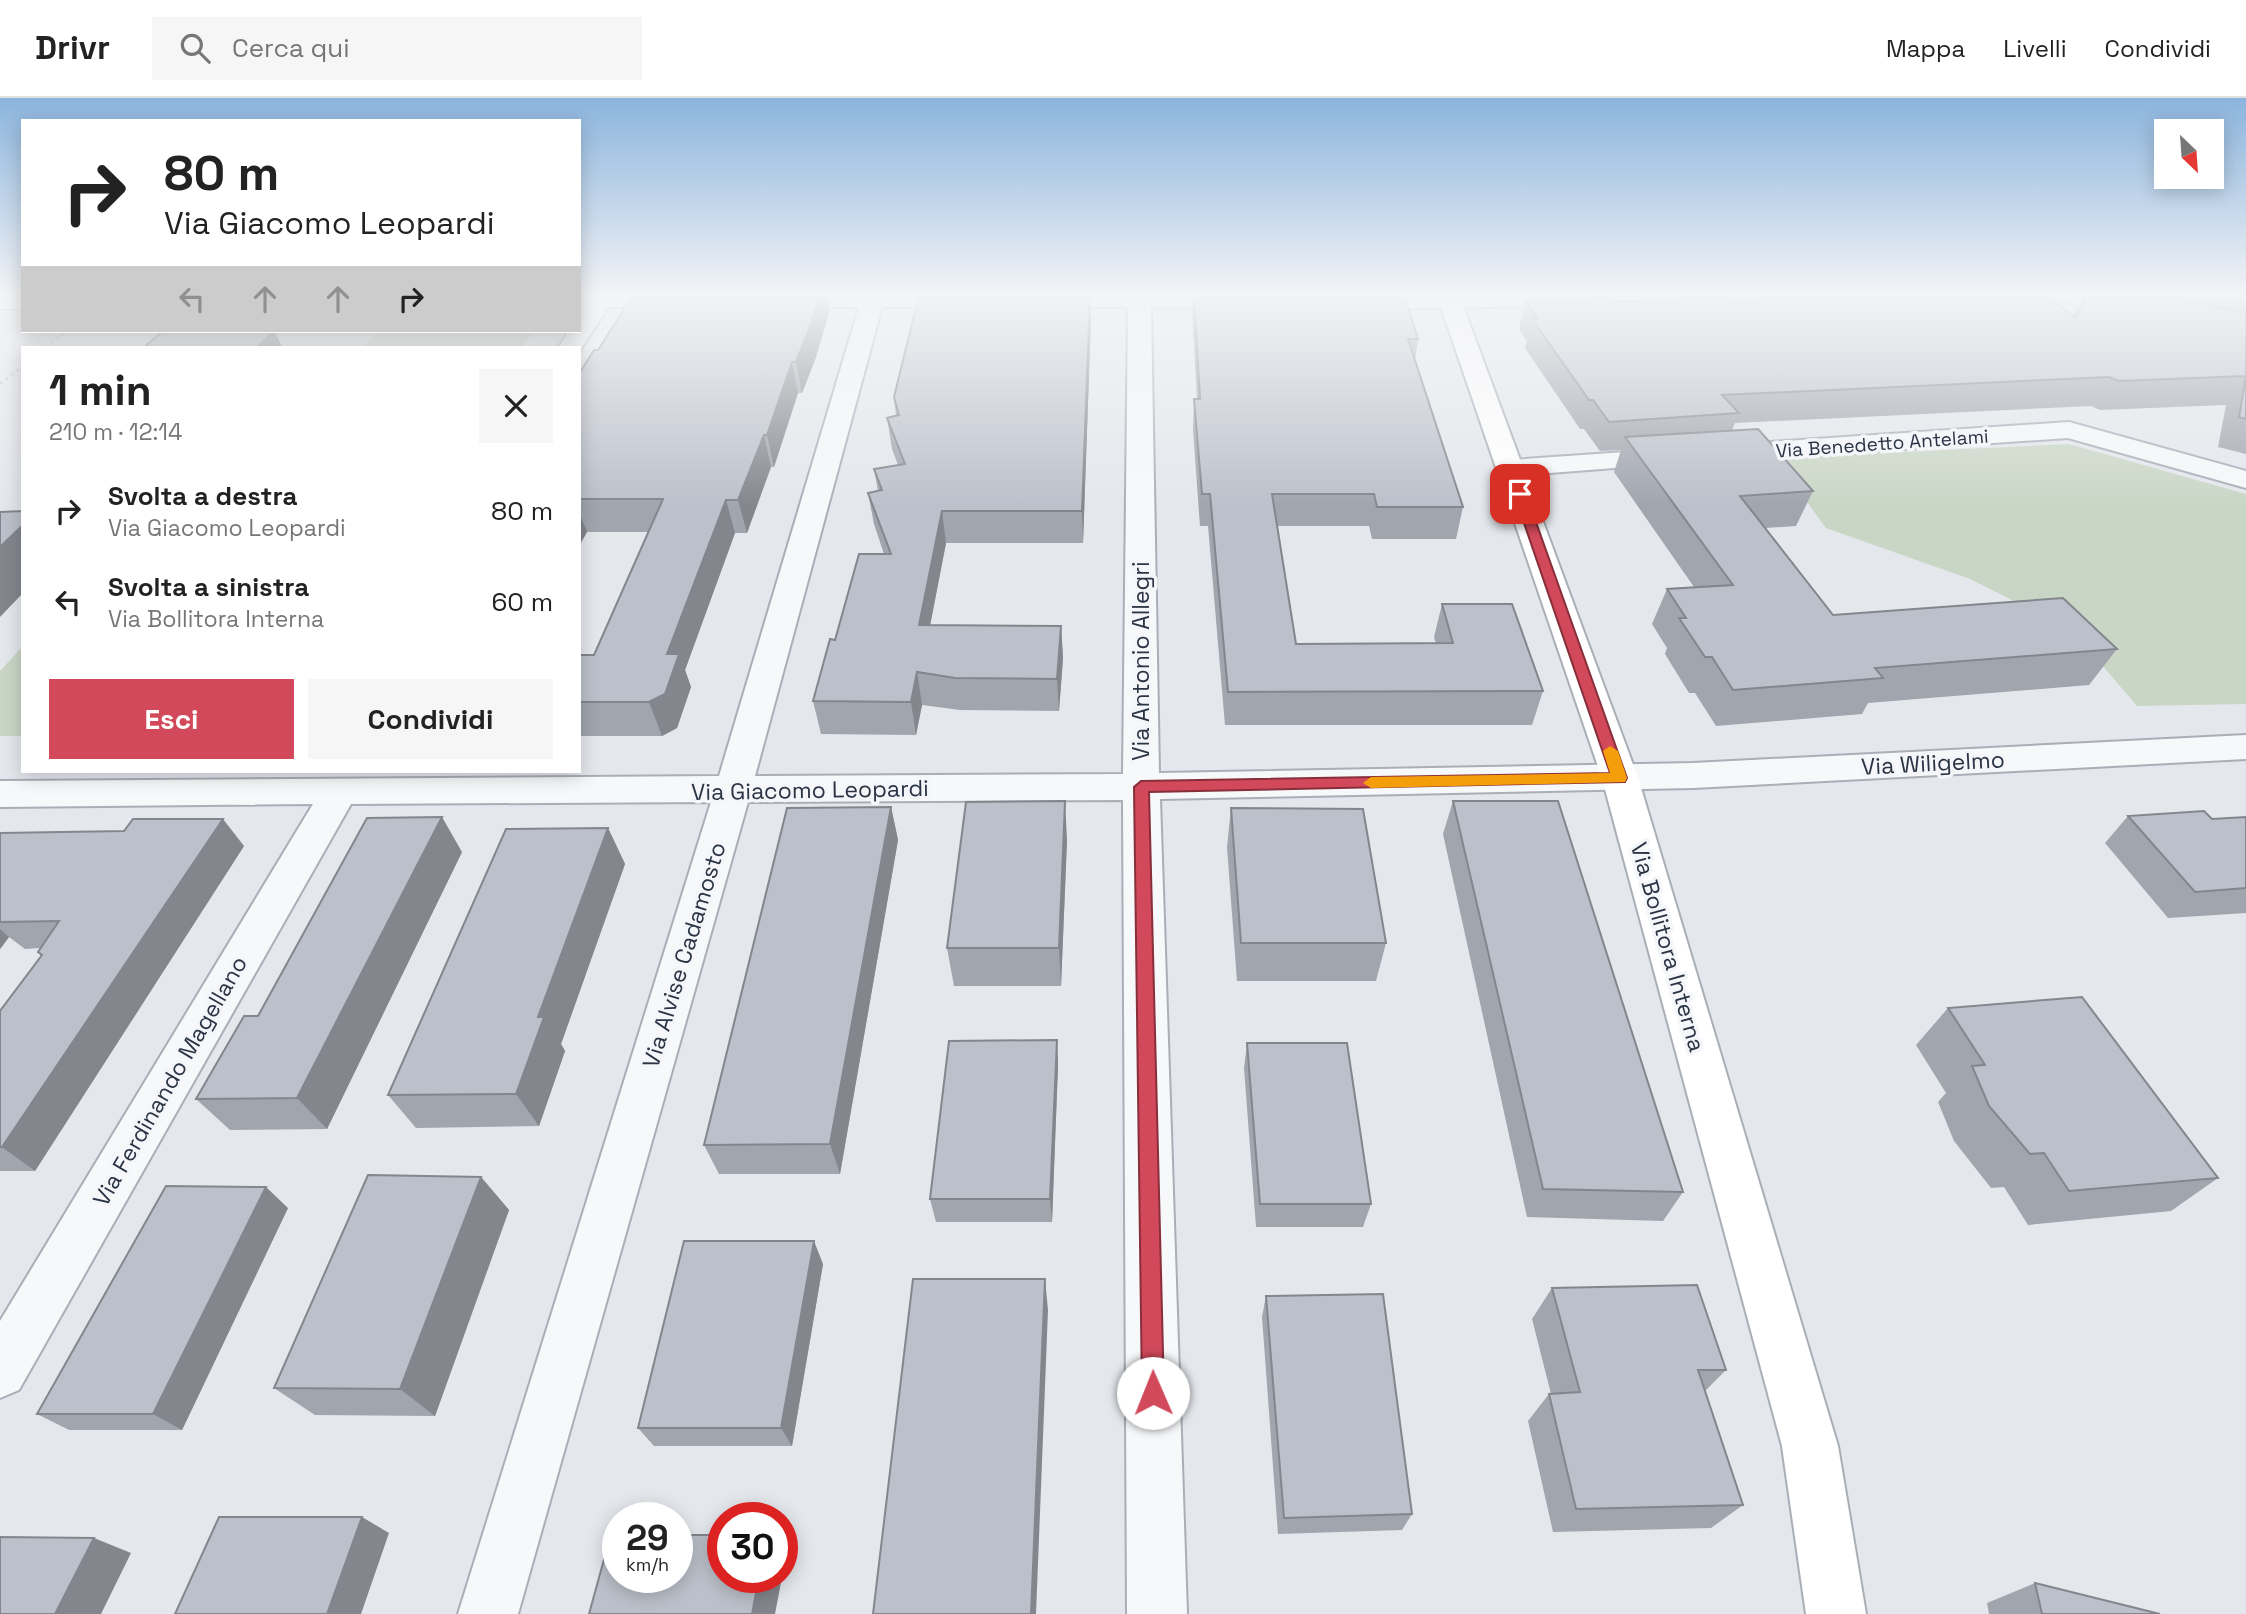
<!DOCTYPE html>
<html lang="it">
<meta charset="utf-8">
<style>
body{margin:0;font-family:"Space Grotesk",sans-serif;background:#f6f6f6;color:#222;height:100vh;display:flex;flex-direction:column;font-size:26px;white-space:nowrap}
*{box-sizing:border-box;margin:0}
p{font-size:23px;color:#767676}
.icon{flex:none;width:38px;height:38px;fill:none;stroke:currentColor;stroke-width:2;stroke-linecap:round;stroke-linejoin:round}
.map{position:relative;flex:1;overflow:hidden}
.details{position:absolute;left:21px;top:248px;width:560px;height:427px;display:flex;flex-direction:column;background:#fff;border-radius:0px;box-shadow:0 4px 18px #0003}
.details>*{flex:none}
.hud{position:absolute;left:21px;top:21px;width:560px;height:214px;border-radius:0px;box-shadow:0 4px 18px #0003;background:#fff;color:#222;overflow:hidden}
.needle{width:46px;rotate:155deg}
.fabs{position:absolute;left:2154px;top:21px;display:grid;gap:14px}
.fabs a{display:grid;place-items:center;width:70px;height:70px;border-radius:0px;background:#fff;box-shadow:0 4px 18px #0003;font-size:35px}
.speed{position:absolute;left:602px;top:1404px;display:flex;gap:14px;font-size:35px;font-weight:700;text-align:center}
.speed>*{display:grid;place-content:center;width:91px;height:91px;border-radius:50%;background:#fff;box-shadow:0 4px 18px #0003;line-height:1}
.speed small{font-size:18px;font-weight:400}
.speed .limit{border:10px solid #d22;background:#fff;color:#111}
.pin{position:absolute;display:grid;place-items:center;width:60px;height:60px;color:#fff;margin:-30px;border-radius:14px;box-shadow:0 4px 10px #0006}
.me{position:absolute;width:77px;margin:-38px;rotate:359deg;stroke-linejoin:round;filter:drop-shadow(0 0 5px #0008)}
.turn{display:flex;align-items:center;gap:24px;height:147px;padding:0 28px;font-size:32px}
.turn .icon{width:91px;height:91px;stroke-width:2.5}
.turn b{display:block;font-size:49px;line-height:60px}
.lanes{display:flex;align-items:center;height:66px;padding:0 28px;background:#0003;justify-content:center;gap:35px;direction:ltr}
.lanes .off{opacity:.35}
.round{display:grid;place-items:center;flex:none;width:74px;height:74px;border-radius:0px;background:#f6f6f6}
.head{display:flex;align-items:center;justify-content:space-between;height:119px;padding:0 28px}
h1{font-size:42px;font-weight:800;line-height:52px}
.action{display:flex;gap:14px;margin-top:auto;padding:14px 28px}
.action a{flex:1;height:80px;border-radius:0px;background:#d1495b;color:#fff;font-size:28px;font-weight:800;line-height:80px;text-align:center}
.action a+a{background:#f6f6f6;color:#222}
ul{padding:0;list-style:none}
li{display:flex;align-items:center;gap:21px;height:91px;padding:0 28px}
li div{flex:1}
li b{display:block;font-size:26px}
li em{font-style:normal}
header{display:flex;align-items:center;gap:42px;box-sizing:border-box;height:98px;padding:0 35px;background:#fff;border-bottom:2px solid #e0e0e0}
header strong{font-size:33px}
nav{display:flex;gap:38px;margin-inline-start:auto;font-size:24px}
.search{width:490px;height:63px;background:#f6f6f6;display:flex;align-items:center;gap:18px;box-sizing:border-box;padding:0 24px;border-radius:0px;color:#767676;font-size:26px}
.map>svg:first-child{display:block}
</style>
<header>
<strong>Drivr</strong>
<div class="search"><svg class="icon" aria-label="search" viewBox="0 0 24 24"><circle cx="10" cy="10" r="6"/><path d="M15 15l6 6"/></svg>Cerca qui</div>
<nav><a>Mappa</a><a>Livelli</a><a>Condividi</a></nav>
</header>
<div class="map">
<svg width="2246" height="1516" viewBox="0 0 2246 1516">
<rect width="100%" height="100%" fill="#e4e7ec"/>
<path fill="#c9d6c5" d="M378,233H533L522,250H363Z
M2069,346L2246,396V606L2137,608L2072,532L1970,481L1826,430L1775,360Z
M23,548V638H0V573Z"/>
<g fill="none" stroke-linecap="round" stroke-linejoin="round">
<g stroke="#a9aeb7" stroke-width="4">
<path id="street" d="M0,197H23V211H0Z
M579,197H688L691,202L680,209H608L579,254V250H558L569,233H579V217L585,209H579Z
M768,197H979L982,202L971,209H882L755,678L1123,676L1128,209H1038L1027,202L1030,197H1248L1255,203L1244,210L1151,209L1159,675L1693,665L2246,637V661L1693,690L1160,701L1187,1516H1127L1123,702L748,704L518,1516H458L711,704L351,706L19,1292L0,1300V1223L313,706L0,709V683L719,678L859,209H776L768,207L765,202Z
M1358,197H1869L1858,204L1353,211L1342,204L1345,199Z
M2054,197H2095L2143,208L2147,213L2143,218L2135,220L2057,202Z
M2069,324L2246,373V390L2068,340L1726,363L1716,361L1712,355L1716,349L1726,347Z
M1669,351L1679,353L1683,359L1679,365L1511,378L1501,376L1497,370L1501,364L1511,362Z"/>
</g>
<g stroke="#a9aeb7" stroke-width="4">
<path id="secondary" d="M1437,197H1459L1638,680L1838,1348L1866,1516H1806L1782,1348L1602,680Z"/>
</g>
<path stroke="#c2c5cb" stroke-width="2.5" stroke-dasharray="3.5 3.5" stroke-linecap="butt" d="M45,250L67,233
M0,286L23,268"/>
<use href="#street" fill="#f7f8fa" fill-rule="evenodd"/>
<use href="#secondary" fill="#fff" fill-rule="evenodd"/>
</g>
<path fill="#a1a5ae" d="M1091,197V222L1083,445H946L930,527L1061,528L1063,560L1059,613L960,612L922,607L916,637L821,636L813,603L835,542L884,456L874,426L868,395L878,393L874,371L898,367L892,351L887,320L896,318L894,299Z
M1193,197H1404L1418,241L1415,262L1463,409L1456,441H1372L1369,428H1277L1296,546H1436L1434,539L1442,506L1543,593L1532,627H1225L1208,428H1200L1193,332L1194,301H1197L1192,213Z
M2085,197H2162L2167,198V197H2246V356L2218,349L2226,307L2100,312L2091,308L1735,325L1732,332L1813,393L1796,428L1765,430L1833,517L2117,551L2089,587L1868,605L1862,616L1716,628L1695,595H1689L1665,556L1667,550L1652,526L1667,491L1694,489L1614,374L1621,352L1600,353L1584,331H1580L1525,250L1527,243L1519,231L1525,203L1733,202L2073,218Z
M830,212L815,262L802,295H798L774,369H771L747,435H735L685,572L691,589L677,630L662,638H579V557H594L648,434H587L579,448V276L598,252Z
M1453,703L1683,1094L1663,1123L1527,1119L1443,736Z
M891,709L898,742L840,1076H719L704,1047Z
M1231,710L1386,845L1376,883H1237L1227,749Z
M2128,718L2212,721L2246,719V815L2168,820L2105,745Z
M608,730L625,766L561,946L565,953L539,1028L416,1030L388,997Z
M0,735L244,748L35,1073H0V913L41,857L38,854L40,850L25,851L9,839L0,851Z
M1067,742L1061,888H954L947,850Z
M462,754L327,1031L230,1032L196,1001L258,918Z
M1948,910L2218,1080L2171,1113L2028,1127L2004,1089L1991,1090L1954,1043L1938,1004L1946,995L1916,947Z
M1057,942L1058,967L1052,1124H936L930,1101Z
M1247,945L1371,1106L1363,1129H1256L1244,970Z
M481,1079L509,1112L435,1318L315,1317L274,1290Z
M288,1110L182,1332H69L37,1316Z
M823,1166L792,1348H654L638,1330Z
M1552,1190L1726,1272L1705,1293L1743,1407L1711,1430L1553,1434L1528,1323L1549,1296H1551L1532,1221Z
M1266,1198L1412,1416L1402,1432L1278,1436L1262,1219Z
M2035,1485L2160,1516H1989L1987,1505Z"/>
<path fill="#83868d" d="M820,197H828L830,212L815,262L802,295L796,264Z
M1091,197V222L1083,445L1082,413Z
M274,233L283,250H256Z
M792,264L798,295L774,369L767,337Z
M764,337L771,369L747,435L738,402Z
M726,402L735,435L685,572L691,589L677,630L662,638L649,604Z
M942,413L946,445L924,559L919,527Z
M579,414L587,434L579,448Z
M23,427V495L0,519V449Z
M1061,528L1063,560L1059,613L1057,581Z
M917,574L922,607L916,637L911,604Z
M1065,703L1067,742L1061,888L1059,850Z
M891,709L898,742L840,1076L830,1046Z
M442,719L462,754L327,1031L297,1000Z
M223,721L244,748L35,1073L2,1049Z
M608,730L625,766L561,946L565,953L539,1028L516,996L538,919Z
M0,831L9,839L0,851Z
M1057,942L1058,967L1052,1124L1050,1101Z
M481,1079L509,1112L435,1318L400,1291Z
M266,1089L288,1110L182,1332L153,1316Z
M814,1143L823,1166L792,1348L781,1330Z
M1045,1181L1048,1212L1036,1516H1031Z
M362,1419L389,1435L361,1516H327Z
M94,1440L131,1455L101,1516H55Z
M782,1457L785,1460L782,1477Z
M759,1479H782L775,1516H752Z"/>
<path fill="#bbc0ca" stroke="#83868d" stroke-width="2" d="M633,197H820L809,231L796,264H792L767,337H764L738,402H726L667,556H679L665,596L649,604H579V557H594L663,401H579V276L594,252H598Z
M919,197H1090L1082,413H942L919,527L1061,528L1057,581L955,580L917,574L911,604L813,603L830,541L835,542L859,456H891L868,395L882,392L874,371L905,366L887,320L899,317L894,299Z
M1194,197H1404L1418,241H1408L1463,409H1377L1374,396H1272L1296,546L1453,545L1442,506H1512L1543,593L1228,594L1210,396H1202L1194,301H1200Z
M1850,197H2046L2076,220L2086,197H2162L2246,215V278L2119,283L2109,279L1722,297L1739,315L1609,324L1593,302H1589L1532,221H1538L1525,203L1615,200L1613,204L1716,199L1733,202Z
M163,233H274L256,250H143Z
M2246,278V321L2239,319Z
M1758,331L1813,393L1740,398L1833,517L2063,500L2117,551L1875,570L1883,580L1733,592L1712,559H1705L1679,520H1686L1667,491L1733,487L1625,339Z
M23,413V427L0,449V414Z
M1065,703L1059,850H947L966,704Z
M1453,703H1558L1683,1094L1543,1091Z
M891,709L830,1046L704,1047L787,710Z
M1231,710L1363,711L1386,845H1241Z
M2204,713L2212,721L2246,719V790L2195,794L2128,718Z
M442,719L297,1000L196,1001L244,918H258L367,720Z
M133,721H223L2,1049H0V913L42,857L38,854L59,823L0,824V735L124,733Z
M608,730L538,919H544L516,996L388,997L506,731Z
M2082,899L2218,1080L2069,1093L2044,1055L2030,1056L1989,1008L1972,968L1985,967L1948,910Z
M1057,942L1050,1101H930L949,943Z
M1247,945H1347L1371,1106H1260Z
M368,1077L481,1079L400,1291L274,1290Z
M166,1088L266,1089L153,1316H37Z
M684,1143H814L781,1330H638Z
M913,1181H1045L1031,1516H873Z
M1697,1187L1726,1272H1698L1743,1407L1576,1411L1549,1296L1580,1294L1552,1190Z
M1383,1196L1412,1416L1284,1420L1266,1198Z
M219,1419H362L327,1516H175Z
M611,1436H618V1479H677V1437H723V1479H759L752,1516H589Z
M0,1439L94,1440L55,1516H0Z
M2035,1485L2160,1516H2042Z"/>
<linearGradient id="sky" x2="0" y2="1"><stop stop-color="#8bb4dd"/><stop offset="0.48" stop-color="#f3f4f6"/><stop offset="1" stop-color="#f3f4f6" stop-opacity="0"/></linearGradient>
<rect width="2246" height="409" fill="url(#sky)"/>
<path fill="#d1495b" stroke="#882f3b" stroke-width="2" d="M1520,392L1526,396L1627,680L1625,684L1149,694L1164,1295L1161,1303L1153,1306L1145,1303L1142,1295L1134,689L1141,683L1610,675L1514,396Z"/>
<path fill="#f59e0b" d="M1610,648L1618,653L1627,680L1625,684L1371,690L1363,685L1371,679L1610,675L1603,653Z"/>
<g text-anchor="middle" stroke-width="7" stroke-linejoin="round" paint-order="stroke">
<g font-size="19" fill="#2b3445" stroke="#f4f6f9">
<text transform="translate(1882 345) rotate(-4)" y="7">Via Benedetto Antelami</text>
</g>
<g font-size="23" fill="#2b3445" stroke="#f4f6f9">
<text transform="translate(1141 563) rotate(-90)" y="8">Via Antonio Allegri</text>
<text transform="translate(1933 665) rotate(-3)" y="8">Via Wiligelmo</text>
<text transform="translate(810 692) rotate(-1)" y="8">Via Giacomo Leopardi</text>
<text transform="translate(1668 849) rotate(74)" y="8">Via Bollitora Interna</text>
<text transform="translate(684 857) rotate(-73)" y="8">Via Alvise Cadamosto</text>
<text transform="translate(170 983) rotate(-60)" y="8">Via Ferdinando Magellano</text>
</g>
</g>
</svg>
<div class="fabs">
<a><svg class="needle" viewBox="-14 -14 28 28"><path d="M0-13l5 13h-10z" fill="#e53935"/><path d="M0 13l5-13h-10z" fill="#767676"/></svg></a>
</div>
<div class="speed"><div>29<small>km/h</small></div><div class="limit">30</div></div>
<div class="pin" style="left:1520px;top:396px;background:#d93025"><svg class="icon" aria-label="arrive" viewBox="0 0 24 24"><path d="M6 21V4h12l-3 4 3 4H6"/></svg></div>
<svg class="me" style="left:1153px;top:1295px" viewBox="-20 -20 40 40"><circle r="19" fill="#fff"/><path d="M0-13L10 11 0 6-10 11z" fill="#d1495b"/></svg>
<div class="hud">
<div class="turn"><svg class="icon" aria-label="right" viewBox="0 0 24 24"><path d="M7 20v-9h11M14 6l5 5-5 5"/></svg><div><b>80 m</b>Via Giacomo Leopardi</div></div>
<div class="lanes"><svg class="icon off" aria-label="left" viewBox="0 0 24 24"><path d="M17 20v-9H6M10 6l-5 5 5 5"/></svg><svg class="icon off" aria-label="ahead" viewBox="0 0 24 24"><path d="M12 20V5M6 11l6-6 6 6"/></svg><svg class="icon off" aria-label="ahead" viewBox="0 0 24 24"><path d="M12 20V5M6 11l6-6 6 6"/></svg><svg class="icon" aria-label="right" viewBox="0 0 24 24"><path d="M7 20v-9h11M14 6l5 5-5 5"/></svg></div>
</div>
<section class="details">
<div class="head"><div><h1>1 min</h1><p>210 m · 12:14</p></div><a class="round"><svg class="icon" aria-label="close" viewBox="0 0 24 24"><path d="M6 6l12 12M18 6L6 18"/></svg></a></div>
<ul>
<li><svg class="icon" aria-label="right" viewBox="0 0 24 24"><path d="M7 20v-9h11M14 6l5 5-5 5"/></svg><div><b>Svolta a destra</b><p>Via Giacomo Leopardi</p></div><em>80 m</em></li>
<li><svg class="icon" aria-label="left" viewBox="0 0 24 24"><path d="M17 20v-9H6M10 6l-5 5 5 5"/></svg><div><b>Svolta a sinistra</b><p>Via Bollitora Interna</p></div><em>60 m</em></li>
</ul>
<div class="action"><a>Esci</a><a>Condividi</a></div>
</section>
</div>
